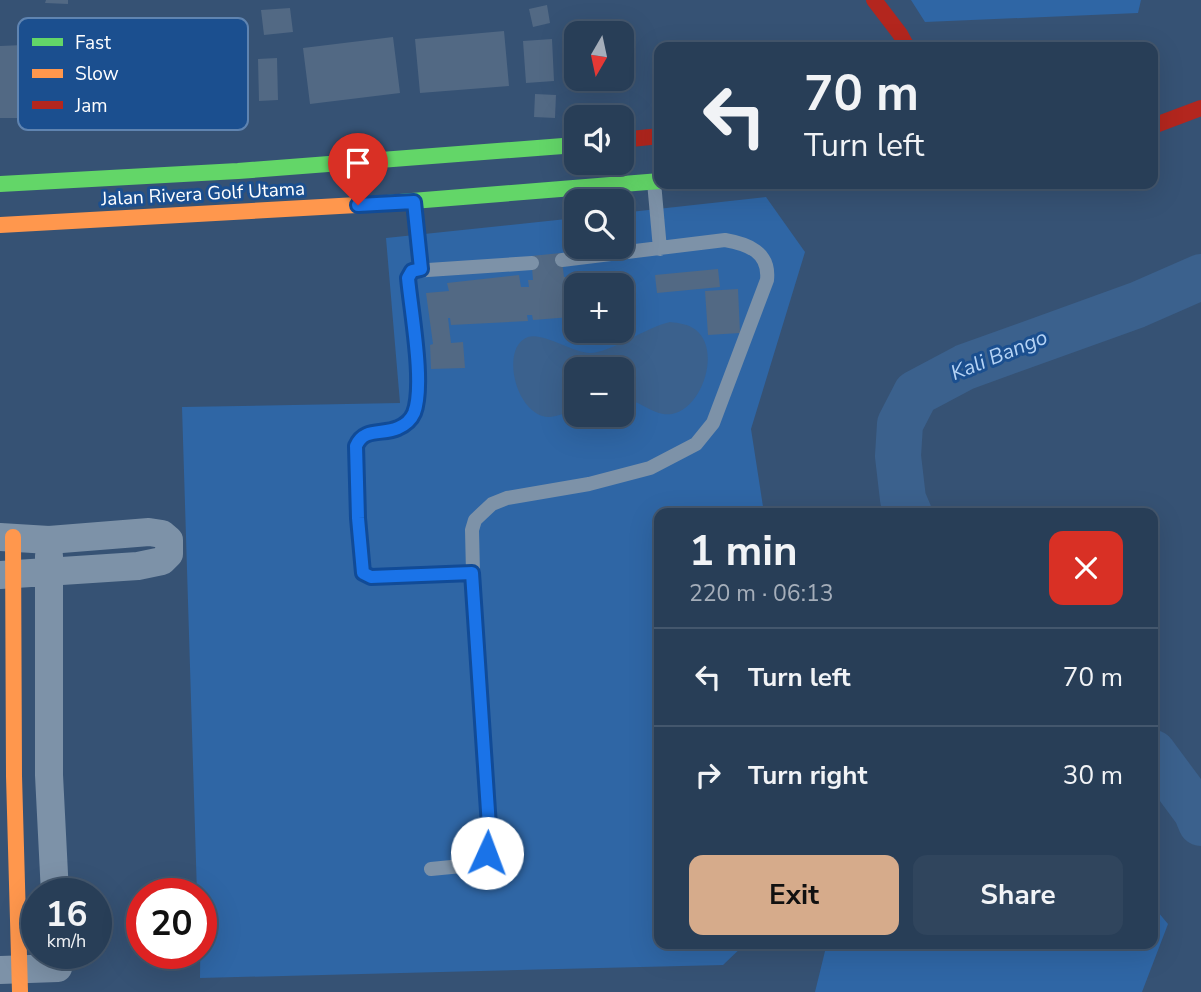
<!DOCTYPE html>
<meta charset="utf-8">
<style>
body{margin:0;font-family:"Nunito Sans",sans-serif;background:#30455d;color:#f1f3f6;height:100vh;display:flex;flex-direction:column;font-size:26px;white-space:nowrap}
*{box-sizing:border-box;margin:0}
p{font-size:23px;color:#a5aeba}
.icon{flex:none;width:38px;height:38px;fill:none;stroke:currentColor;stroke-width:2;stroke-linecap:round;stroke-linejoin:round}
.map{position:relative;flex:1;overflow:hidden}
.side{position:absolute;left:654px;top:508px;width:504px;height:441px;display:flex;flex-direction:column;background:#283e57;border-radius:14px;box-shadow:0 7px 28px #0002,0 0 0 2px #44576d}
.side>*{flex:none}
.hud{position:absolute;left:654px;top:42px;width:504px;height:147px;border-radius:14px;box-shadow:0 7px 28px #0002,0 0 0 2px #44576d;background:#283e57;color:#f1f3f6;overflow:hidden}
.needle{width:46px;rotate:189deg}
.tools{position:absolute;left:564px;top:21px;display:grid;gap:14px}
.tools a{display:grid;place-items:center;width:70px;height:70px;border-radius:14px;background:#283e57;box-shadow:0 7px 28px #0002,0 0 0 2px #44576d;font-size:35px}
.speed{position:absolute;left:21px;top:878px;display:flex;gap:14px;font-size:35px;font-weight:700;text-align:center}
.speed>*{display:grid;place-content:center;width:91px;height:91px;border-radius:50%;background:#283e57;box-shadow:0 7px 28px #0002,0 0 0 2px #44576d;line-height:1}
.speed small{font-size:18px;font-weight:400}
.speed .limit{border:10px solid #d22;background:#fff;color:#111}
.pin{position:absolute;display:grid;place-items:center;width:60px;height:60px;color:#fff;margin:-72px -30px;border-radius:50% 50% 50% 0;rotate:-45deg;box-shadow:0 0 7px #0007}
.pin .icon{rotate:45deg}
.me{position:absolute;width:77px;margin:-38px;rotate:2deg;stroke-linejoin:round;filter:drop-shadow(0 0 5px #0008)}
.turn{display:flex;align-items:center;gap:24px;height:147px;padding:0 35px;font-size:32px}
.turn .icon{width:91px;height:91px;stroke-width:2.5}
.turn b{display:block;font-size:49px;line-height:60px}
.round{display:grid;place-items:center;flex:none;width:74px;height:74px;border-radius:14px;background:#30455d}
.summary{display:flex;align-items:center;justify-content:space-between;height:119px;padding:0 35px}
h1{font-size:42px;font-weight:700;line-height:52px}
.cta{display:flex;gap:14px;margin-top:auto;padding:14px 35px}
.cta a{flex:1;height:80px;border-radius:14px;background:#d6ab8b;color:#111;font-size:28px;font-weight:700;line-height:80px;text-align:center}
.cta a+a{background:#30455d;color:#f1f3f6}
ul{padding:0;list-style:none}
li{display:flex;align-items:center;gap:21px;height:98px;padding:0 35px;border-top:2px solid #44576d}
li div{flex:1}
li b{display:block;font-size:26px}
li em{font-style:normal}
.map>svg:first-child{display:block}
</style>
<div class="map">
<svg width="1201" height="992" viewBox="0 0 1201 992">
<rect width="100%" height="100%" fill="#365274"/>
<path fill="#2f66a5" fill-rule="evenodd" d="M911,0H1141L1138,13L925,22Z
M766,197L805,252L751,429L764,513H660V943H746L723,965L200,978L201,894H197L182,407L400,403L386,238L576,218V247H621V213ZM576,285H621V331H576ZM576,369H621V415H576Z
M1153,906L1168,924L1142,992H815L827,943H1153Z"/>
<path fill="#3b618d" d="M670,322C679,323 688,324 696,330C721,350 703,408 672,414C654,417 639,399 621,398V369H576V409C568,412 559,416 550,417C516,418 499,347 528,337C543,332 571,352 590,353C611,353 646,327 670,322Z"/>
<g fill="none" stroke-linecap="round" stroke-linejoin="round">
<path stroke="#3b618d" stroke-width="46" d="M909,513L903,499L898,456L900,424L916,393L965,367L1137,305L1201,277
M1153,753L1196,811L1201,823"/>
</g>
<path fill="#526984" d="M46,0H68V4L45,3Z
M547,5L550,23L533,27L529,9Z
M290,8L293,32L264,35L261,10Z
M504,31L509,86L420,93L415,39Z
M393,37L400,93L310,104L303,48Z
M552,39L554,81L526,83L523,41Z
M23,45L24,118H0V46Z
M277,58L278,100L259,101L258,59Z
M535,94L556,95L555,118L534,117Z
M561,253L564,277H569L571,317L533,320L532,315H527L528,321L451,325L450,318H448L451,343L463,342L465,368L431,369L430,345L433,344L426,293L449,291L447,283L519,275L521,287H529L528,280H533L531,256Z
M718,269L720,287L657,293L655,275Z
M622,273L630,304L621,306V285H582L581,283Z
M738,289L740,333L708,335L705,291Z"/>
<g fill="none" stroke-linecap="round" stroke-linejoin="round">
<path stroke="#7d92a8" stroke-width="14" d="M654,182L660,249
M414,205L421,269
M473,573L371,577L363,573L358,518L356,446C364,427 383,435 398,428C405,425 411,420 413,413C424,386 411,310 408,278L413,271L532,263
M431,869L482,864L490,841L473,573L472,530L475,520L492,504L507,498L589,484L650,468L696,444L713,423L767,280C770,252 748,244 725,240L562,260"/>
<path stroke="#7d92a8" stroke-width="28" d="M0,537L49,540L149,532L162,534L169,540V554L162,561L138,566L0,575
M49,556V775L55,894
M0,970L58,968"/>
<path stroke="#63d668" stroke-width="16" d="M0,184L238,171L576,145
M375,204L660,181"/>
<path stroke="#ff974d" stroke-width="16" d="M0,225L375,204
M13,537L14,776L20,992"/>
<path stroke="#b3261e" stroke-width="16" d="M874,0L900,34L907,47
M1153,126L1201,108
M621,140L660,136"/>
</g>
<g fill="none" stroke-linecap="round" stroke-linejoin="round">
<g stroke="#114b97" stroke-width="18">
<path id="route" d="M358,205L414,202L421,269L412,271L408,278C411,311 425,385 414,413C411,420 405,425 398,428C383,435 364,427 356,446L358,518L363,573L371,577L472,573L490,841L487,853"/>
</g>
<use href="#route" stroke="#1a73e8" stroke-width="12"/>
</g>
<g text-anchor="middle" stroke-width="6" stroke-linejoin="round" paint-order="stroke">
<g font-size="19" fill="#fff" stroke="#1b4f8f">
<text transform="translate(203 193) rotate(-3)" y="7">Jalan Rivera Golf Utama</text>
</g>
<g font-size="21" font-style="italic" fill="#b5d3f5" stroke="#1b4f8f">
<text transform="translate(999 355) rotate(-22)" y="7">Kali Bango</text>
</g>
</g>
<rect x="18" y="18" width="230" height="112" rx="10" fill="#1b4f8f" stroke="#5f84b1" stroke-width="2"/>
<rect x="32" y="38" width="31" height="8" fill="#63d668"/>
<rect x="32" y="69" width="31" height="9" fill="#ff974d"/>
<rect x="32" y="101" width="31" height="8" fill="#b3261e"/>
<g font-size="19" fill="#fff">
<text x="75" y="49">Fast</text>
<text x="75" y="80">Slow</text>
<text x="75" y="112">Jam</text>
</g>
</svg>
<div class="tools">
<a><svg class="needle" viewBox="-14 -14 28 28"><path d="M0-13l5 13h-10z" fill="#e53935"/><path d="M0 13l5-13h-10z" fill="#a5aeba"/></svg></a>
<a><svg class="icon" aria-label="sound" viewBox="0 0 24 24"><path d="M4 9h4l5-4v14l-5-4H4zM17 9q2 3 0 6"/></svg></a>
<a><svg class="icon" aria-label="search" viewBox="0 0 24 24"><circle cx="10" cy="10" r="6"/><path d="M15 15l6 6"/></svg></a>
<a>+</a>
<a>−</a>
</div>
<div class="speed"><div>16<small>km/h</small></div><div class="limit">20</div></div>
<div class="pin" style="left:358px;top:205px;background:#d93025"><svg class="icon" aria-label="arrive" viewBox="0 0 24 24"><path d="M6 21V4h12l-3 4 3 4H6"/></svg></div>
<svg class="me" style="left:487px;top:853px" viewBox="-20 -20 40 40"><circle r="19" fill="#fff"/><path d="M0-13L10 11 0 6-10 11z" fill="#1a73e8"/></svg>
<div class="hud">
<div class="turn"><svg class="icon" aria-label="left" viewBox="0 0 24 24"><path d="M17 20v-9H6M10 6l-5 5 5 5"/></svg><div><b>70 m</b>Turn left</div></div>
</div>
<section class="side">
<div class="summary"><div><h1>1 min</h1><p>220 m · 06:13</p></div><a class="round" style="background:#d93025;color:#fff"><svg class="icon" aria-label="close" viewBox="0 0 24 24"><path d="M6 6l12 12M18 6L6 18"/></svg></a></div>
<ul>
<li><svg class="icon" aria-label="left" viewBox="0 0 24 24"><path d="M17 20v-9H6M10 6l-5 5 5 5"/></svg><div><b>Turn left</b></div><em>70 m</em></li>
<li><svg class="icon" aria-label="right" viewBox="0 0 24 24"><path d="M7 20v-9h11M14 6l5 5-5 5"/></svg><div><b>Turn right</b></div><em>30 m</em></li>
</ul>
<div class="cta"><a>Exit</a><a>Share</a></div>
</section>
</div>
